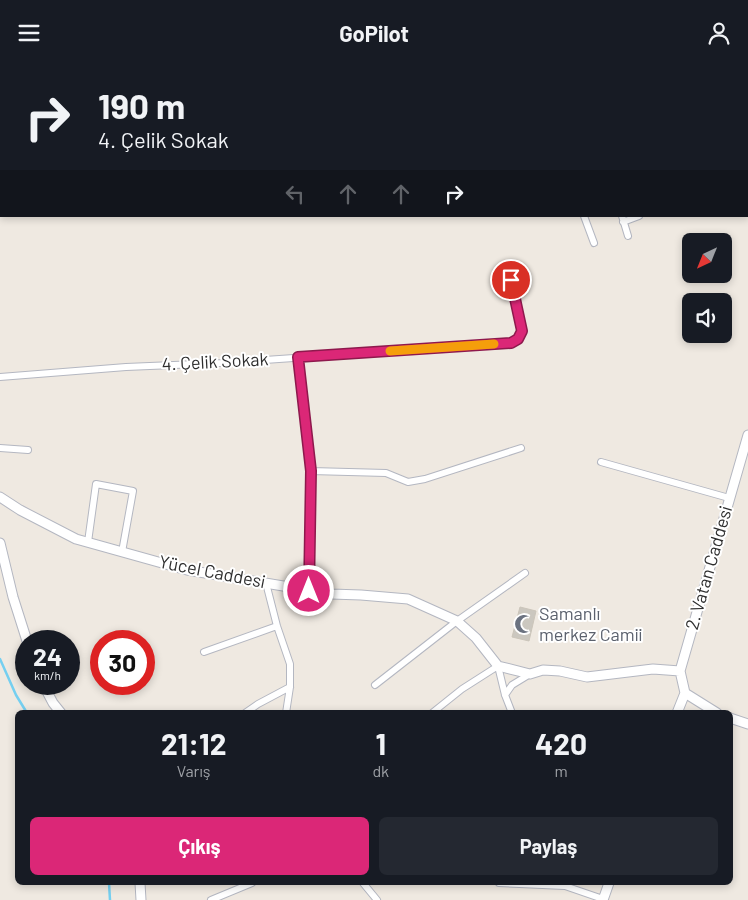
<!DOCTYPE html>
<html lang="tr">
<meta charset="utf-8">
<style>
body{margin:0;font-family:Barlow,sans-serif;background:#242831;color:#f1f3f6;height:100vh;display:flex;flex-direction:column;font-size:19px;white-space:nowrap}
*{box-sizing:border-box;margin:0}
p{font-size:16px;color:#9ea1a6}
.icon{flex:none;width:28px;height:28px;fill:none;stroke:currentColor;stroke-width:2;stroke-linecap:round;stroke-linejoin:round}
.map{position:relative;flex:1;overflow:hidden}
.details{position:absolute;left:15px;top:645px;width:718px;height:175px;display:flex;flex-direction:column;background:#171b24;border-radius:8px;box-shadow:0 2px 8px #0003}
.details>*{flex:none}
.top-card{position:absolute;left:0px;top:0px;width:749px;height:152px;box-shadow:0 2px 8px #0003;background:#171b24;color:#f1f3f6;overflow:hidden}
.needle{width:32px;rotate:223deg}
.tools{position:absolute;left:682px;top:168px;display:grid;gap:10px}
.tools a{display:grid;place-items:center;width:50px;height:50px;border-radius:8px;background:#171b24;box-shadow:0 2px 8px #0003;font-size:25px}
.speed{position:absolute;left:15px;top:565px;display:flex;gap:10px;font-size:25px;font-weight:700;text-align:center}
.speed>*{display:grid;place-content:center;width:65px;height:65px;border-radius:50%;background:#171b24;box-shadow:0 2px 8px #0003;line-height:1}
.speed small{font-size:12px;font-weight:400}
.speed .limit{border:8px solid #d22;background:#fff;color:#111}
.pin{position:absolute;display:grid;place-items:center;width:42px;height:42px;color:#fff;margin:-21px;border:2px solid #fff;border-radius:50%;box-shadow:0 1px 5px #0007}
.me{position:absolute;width:55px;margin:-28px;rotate:0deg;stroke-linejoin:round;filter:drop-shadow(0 0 4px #0008)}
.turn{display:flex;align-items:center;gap:18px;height:105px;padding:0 15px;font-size:22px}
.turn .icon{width:65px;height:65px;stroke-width:2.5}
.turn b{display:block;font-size:35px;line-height:42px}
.lanes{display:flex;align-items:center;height:48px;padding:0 15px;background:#0003;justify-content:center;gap:25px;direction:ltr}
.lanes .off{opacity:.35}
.eta{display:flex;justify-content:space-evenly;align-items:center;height:85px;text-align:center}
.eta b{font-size:30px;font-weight:700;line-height:35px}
.cta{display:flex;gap:10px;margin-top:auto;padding:10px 15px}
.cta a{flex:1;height:58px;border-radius:8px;background:#db2777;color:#fff;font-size:20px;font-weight:700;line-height:58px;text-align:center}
.cta a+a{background:#242831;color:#f1f3f6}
header{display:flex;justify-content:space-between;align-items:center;height:65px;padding:0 15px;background:#171b24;font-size:22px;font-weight:700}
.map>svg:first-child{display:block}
</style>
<header><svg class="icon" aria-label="menu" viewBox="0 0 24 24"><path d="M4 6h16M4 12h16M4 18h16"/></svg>GoPilot<svg class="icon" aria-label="person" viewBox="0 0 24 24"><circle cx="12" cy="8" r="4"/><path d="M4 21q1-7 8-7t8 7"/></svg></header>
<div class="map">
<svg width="748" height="835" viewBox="0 0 748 835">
<rect width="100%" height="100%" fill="#efe9e1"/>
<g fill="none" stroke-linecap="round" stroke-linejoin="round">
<path stroke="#75cff0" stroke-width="2.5" d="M0,594L16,630L27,648
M109,818L110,835"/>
</g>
<path fill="#cbc7bf" stroke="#cbc5ba" d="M520,542L536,546L529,576L512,572Z"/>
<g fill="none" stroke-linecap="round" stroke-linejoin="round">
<g stroke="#b4b7c1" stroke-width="8">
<path id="street" d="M681,0L683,1
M584,151L594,178
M622,151L628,171
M623,157L639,151
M298,293L311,406L309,526
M0,312L126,302L221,298L511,278L518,274L522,266L511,215
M0,383L28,385
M601,397L729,433
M311,406L386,408L408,417L425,414L521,383
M88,477L96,419L133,426L122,487
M266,518L277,561L290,599V622L286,648
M204,587L277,561
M375,620L457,556L525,508
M505,630L512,620L530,609
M245,648L258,639L290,622
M432,648L462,624L498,601L505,630L512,648
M363,818L377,835
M499,818L565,821L603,834
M211,835L252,818"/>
</g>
<g stroke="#b4b7c1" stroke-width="11">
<path id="secondary" d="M748,65V66
M0,432L20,445L76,474L187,505L331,529L361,530L408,534L457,556L476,573L498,601L530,609L543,605L560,606L587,612L653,604L680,606
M0,478L13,532L27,576
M43,619L53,638L61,648
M685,628L717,648
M677,648L685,628L680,606L748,370
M730,653L748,659
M140,818L141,835
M603,835L609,818"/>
</g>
<use href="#street" stroke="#fff" stroke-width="6"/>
<use href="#secondary" stroke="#fff" stroke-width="9"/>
</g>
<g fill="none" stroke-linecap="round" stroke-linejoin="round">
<g stroke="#8e194d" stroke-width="12">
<path id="route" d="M309,526L311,406L298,292L511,278L518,274L522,266L511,215"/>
</g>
<use href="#route" stroke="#db2777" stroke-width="9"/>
<path stroke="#f59e0b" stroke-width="9" d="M390,286L494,279"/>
</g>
<defs>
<g id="mosque-bare" transform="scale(1.5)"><path d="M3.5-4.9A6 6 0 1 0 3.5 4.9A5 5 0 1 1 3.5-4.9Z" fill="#6b7280" stroke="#fff" stroke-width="2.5" paint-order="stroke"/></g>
</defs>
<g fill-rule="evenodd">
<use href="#mosque-bare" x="524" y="559"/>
</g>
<g text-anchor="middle" stroke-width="4" stroke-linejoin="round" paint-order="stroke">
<g font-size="18" fill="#2e2e2e" stroke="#fff">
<text transform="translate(215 297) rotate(-3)" y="6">4. Çelik Sokak</text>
<text transform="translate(709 503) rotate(-74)" y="6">2. Vatan Caddesi</text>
<text transform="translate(212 507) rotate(11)" y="6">Yücel Caddesi</text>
</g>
<g font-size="18" fill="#5b616d" stroke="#fff" text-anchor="start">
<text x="539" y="555">Samanlı<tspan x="539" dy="21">merkez Camii</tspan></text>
</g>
</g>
</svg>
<div class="tools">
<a><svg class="needle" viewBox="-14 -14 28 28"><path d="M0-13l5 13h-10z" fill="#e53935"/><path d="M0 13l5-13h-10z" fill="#9ea1a6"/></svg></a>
<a><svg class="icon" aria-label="sound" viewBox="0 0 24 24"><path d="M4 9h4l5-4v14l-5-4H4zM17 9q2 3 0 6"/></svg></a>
</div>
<div class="speed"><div>24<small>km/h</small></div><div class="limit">30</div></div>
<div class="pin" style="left:511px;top:215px;background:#d93025"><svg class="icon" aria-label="arrive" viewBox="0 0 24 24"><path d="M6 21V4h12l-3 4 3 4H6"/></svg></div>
<svg class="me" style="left:309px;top:526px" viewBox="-20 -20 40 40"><circle r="17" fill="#db2777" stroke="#fff" stroke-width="3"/><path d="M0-11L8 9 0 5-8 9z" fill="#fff"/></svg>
<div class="top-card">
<div class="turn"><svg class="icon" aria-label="right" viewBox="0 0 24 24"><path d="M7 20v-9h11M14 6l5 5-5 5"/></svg><div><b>190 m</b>4. Çelik Sokak</div></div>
<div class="lanes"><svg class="icon off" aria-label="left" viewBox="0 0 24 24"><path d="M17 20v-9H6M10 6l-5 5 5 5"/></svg><svg class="icon off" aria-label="ahead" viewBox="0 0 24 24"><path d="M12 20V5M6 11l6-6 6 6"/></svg><svg class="icon off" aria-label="ahead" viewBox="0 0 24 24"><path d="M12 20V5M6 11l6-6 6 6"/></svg><svg class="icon" aria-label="right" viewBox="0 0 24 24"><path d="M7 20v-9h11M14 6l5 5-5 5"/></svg></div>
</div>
<section class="details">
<div class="eta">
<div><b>21:12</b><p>Varış</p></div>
<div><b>1</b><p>dk</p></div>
<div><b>420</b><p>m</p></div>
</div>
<div class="cta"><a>Çıkış</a><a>Paylaş</a></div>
</section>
</div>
